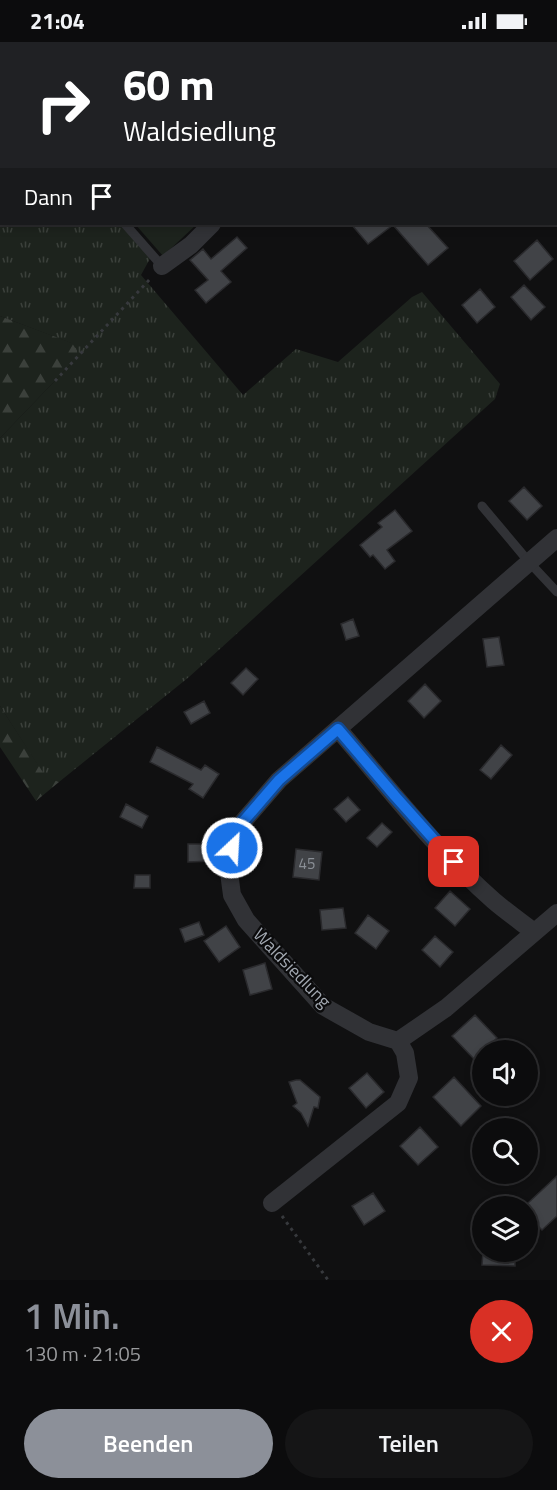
<!DOCTYPE html>
<html lang="de">
<meta charset="utf-8">
<style>
body{margin:0;font-family:"Titillium Web",sans-serif;background:#151516;color:#f1f3f6;height:100vh;display:flex;flex-direction:column;font-size:22px;white-space:nowrap}
*{box-sizing:border-box;margin:0}
p{font-size:20px;color:#9a9b9d}
.icon{flex:none;width:33px;height:33px;fill:none;stroke:currentColor;stroke-width:2;stroke-linecap:round;stroke-linejoin:round}
.map{position:relative;height:1238px;overflow:hidden}
.panel{display:flex;flex-direction:column;background:#0c0c0d;flex:1}
.panel>*{flex:none}
.hud{position:absolute;left:0px;top:0px;width:558px;height:183px;box-shadow:0 3px 9px #0003,0 0 0 2px #2c2c2e;background:#202124;color:#fff;overflow:hidden}
.controls{position:absolute;left:472px;top:998px;display:grid;gap:12px}
.controls a{display:grid;place-items:center;width:66px;height:66px;border-radius:50%;background:#0c0c0d;box-shadow:0 3px 9px #0003,0 0 0 2px #2c2c2e;font-size:30px}
.pin{position:absolute;display:grid;place-items:center;width:51px;height:51px;color:#fff;margin:-26px;border-radius:12px;box-shadow:0 3px 9px #0006}
.me{position:absolute;width:66px;margin:-33px;rotate:25deg;stroke-linejoin:round;filter:drop-shadow(0 0 4px #0008)}
.turn{display:flex;align-items:center;gap:21px;height:126px;padding:0 24px;font-size:27px}
.turn .icon{width:78px;height:78px;stroke-width:2.5}
.turn b{display:block;font-size:42px;line-height:51px}
.then{display:flex;align-items:center;height:57px;padding:0 24px;background:#0003;gap:12px;font-size:22px}
.round{display:grid;place-items:center;flex:none;width:63px;height:63px;border-radius:32px;background:#151516}
.head{display:flex;align-items:center;justify-content:space-between;height:102px;padding:0 24px}
h1{font-size:36px;font-weight:600;line-height:45px;color:#8c9099}
.primary-button{display:flex;gap:12px;margin-top:auto;padding:12px 24px}
.primary-button a{flex:1;height:69px;border-radius:36px;background:#8c9099;color:#fff;font-size:24px;font-weight:600;line-height:69px;text-align:center}
.primary-button a+a{background:#151516;color:#f1f3f6}
.status{display:flex;justify-content:space-between;align-items:center;height:42px;padding:0 30px;background:#0c0c0d;direction:ltr}
.status svg{height:16px;fill:currentColor}
.map>svg:first-child{display:block}
</style>
<div class="status"><b>21:04</b><svg viewBox="0 0 49 12"><path d="M0 12V9h3v3zM5 12V6h3v6zM10 12V3h3v9zM15 12V0h3v12zM26 1h20v11H26zM47 4h2v5h-2z"/></svg></div>
<div class="map">
<svg width="557" height="1238" viewBox="0 0 557 1238">
<defs>
<pattern id="grass-tufts" width="24" height="20" patternUnits="userSpaceOnUse" patternTransform="scale(1.5)"><rect width="24" height="20" fill="#1d231d"/><path d="M3 7l-1-3M5 7V3M7 7l1-3M15 17l-1-3M17 17v-4M19 17l1-3" fill="none" stroke="#3b403b"/></pattern>
<pattern id="forest-firs" width="22" height="20" patternUnits="userSpaceOnUse" patternTransform="scale(1.5)"><rect width="22" height="20" fill="#1d231d"/><path d="M5 1l3.5 6h-7zM16 11l3.5 6h-7z" fill="#3b403b"/></pattern>
</defs>
<rect width="100%" height="100%" fill="#101011"/>
<path fill="url(#grass-tufts)" d="M0,47L2,182H123L152,213L141,233L243,353L296,307L338,320L412,255L422,250L500,342L495,357L189,635L59,740L46,736L0,664V396L73,320L71,301L0,274Z"/>
<path fill="url(#forest-firs)" d="M0,274L72,301L77,309L73,320L0,396Z
M0,664L46,735L59,740L36,759L0,705Z"/>
<path fill="#1d231d" d="M0,0H230L231,1L2,2L1,30Z
M135,182H197L163,214Z"/>
<path fill="#414347" stroke="#2a2a2d" stroke-width="1.5" d="M351,182H426L448,206L428,223L393,183L368,202Z
M237,195L247,206L221,229L231,240L206,261L195,248L208,238L190,218L203,207L211,217Z
M537,198L553,217L530,238L514,219Z
M524,243L545,265L531,278L511,255Z
M480,247L495,265L477,281L462,263Z
M524,445L542,464L527,478L509,459Z
M395,468L412,489L387,508L395,519L385,527L373,513L370,515L360,503L382,485L378,481Z
M353,577L359,594L346,598L341,582Z
M499,595L504,623L487,625L483,597Z
M246,626L258,637L243,653L231,641Z
M425,642L441,659L424,676L408,659Z
M204,659L210,671L191,682L184,670Z
M501,703L512,713L491,737L480,728Z
M157,705L201,728L205,723L219,732L203,756L189,747L193,742L150,720Z
M348,755L360,768L346,780L334,767Z
M126,762L148,774L142,786L120,775Z
M382,781L392,790L377,805L367,796Z
M188,802H213L214,819L188,820Z
M296,807L322,810L319,838L293,835Z
M135,833H150V846H134Z
M450,849L470,867L455,884L435,866Z
M343,866L346,886L322,888L320,868Z
M368,873L389,889L376,907L355,891Z
M199,880L204,893L185,900L180,887Z
M226,884L240,905L219,920L204,899Z
M435,894L453,910L440,925L422,908Z
M265,921L272,947L250,953L243,928Z
M475,973L497,996L474,1017L452,994Z
M367,1031L384,1050L366,1066L349,1046Z
M454,1035L481,1064L461,1084L433,1055Z
M296,1038H300L320,1055L318,1066L314,1065L308,1084L301,1071L293,1064L297,1061L289,1040Z
M420,1085L438,1105L418,1123L400,1104Z
M557,1134V1174L542,1188L528,1174V1161Z
M373,1151L385,1169L364,1183L352,1164Z
M483,1209H515V1224L482,1223Z"/>
<g fill="none" stroke-linecap="round" stroke-linejoin="round">
<path stroke="#37393d" stroke-width="3" stroke-dasharray="3 4.5" stroke-linecap="butt" d="M55,339L150,237
M282,1174L328,1238"/>
<path stroke="#313236" stroke-width="9" d="M125,182L162,224
M482,464L529,520L557,550"/>
<path stroke="#313236" stroke-width="18" d="M389,0L391,2
M556,60L557,59
M162,224L191,203L212,182
M338,687C388,745 436,808 494,859C507,870 521,880 534,890
M398,999L369,990L323,964L246,878L232,853L228,823L235,789L279,738L557,496
M398,999L446,966L557,871
M272,1161L398,1061L409,1036L405,1011L398,999"/>
</g>
<g fill="none" stroke-linecap="round" stroke-linejoin="round">
<g stroke="#114b97" stroke-width="15">
<path id="route" d="M232,806L235,789L279,738L338,687L395,754L454,820"/>
</g>
<use href="#route" stroke="#1a73e8" stroke-width="10"/>
</g>
<g text-anchor="middle" stroke-width="4.5" stroke-linejoin="round" paint-order="stroke">
<g font-size="15" fill="#8a8f96">
<text x="307" y="827">45</text>
</g>
<g font-size="18" fill="#a2a8b1" stroke="#0b0b0c">
<text transform="translate(292 926) rotate(46)" y="6">Waldsiedlung</text>
</g>
</g>
</svg>
<div class="controls">
<a><svg class="icon" aria-label="sound" viewBox="0 0 24 24"><path d="M4 9h4l5-4v14l-5-4H4zM17 9q2 3 0 6"/></svg></a>
<a><svg class="icon" aria-label="search" viewBox="0 0 24 24"><circle cx="10" cy="10" r="6"/><path d="M15 15l6 6"/></svg></a>
<a><svg class="icon" aria-label="layers" viewBox="0 0 24 24"><path d="M12 4l9 5-9 5-9-5zM3 14l9 5 9-5"/></svg></a>
</div>
<div class="pin" style="left:454px;top:820px;background:#d93025"><svg class="icon" aria-label="arrive" viewBox="0 0 24 24"><path d="M6 21V4h12l-3 4 3 4H6"/></svg></div>
<svg class="me" style="left:232px;top:806px" viewBox="-20 -20 40 40"><circle r="17" fill="#1a73e8" stroke="#fff" stroke-width="3"/><path d="M0-11L8 9 0 5-8 9z" fill="#fff"/></svg>
<div class="hud">
<div class="turn"><svg class="icon" aria-label="right" viewBox="0 0 24 24"><path d="M7 20v-9h11M14 6l5 5-5 5"/></svg><div><b>60 m</b>Waldsiedlung</div></div>
<div class="then">Dann<svg class="icon" aria-label="arrive" viewBox="0 0 24 24"><path d="M6 21V4h12l-3 4 3 4H6"/></svg></div>
</div>
</div>
<section class="panel">
<div class="head"><div><h1>1 Min.</h1><p>130 m · 21:05</p></div><a class="round" style="background:#d93025;color:#fff"><svg class="icon" aria-label="close" viewBox="0 0 24 24"><path d="M6 6l12 12M18 6L6 18"/></svg></a></div>
<div class="primary-button"><a>Beenden</a><a>Teilen</a></div>
</section>
